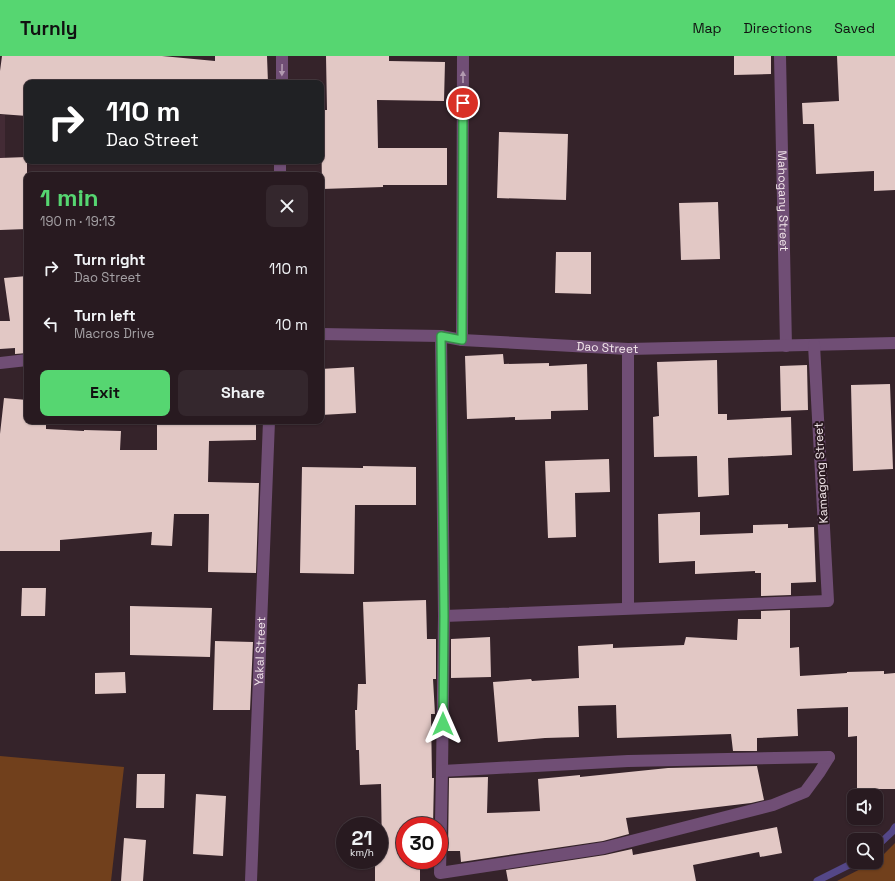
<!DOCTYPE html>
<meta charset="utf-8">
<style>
body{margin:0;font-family:"Space Grotesk",sans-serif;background:#34272d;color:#f1f3f6;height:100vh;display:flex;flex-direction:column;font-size:15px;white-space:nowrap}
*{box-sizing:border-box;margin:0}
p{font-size:13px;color:#a5a1a5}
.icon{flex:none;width:22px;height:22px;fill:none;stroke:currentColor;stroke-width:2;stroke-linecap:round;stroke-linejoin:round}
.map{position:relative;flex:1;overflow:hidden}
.drawer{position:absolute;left:24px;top:116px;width:300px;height:252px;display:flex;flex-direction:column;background:#281a20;border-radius:8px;box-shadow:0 1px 3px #0004,0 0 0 1px #44383e}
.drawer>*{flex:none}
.guide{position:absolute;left:24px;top:24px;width:300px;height:84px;border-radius:8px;box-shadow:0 1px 3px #0004,0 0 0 1px #44383e;background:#202124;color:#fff;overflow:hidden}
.tools{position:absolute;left:847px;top:733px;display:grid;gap:8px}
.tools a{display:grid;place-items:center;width:36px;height:36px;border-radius:8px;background:#281a20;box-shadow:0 1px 3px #0004,0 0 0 1px #44383e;font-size:20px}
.speed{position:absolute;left:336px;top:761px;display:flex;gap:8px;font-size:20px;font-weight:700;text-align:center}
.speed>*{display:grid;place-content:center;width:52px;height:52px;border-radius:50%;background:#281a20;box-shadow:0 1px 3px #0004,0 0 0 1px #44383e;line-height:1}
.speed small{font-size:10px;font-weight:400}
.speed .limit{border:6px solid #d22;background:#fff;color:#111}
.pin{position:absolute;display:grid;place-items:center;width:34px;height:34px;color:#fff;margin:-17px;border:2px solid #fff;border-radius:50%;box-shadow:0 1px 4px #0007}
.me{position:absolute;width:44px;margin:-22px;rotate:0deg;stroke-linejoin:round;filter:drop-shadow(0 0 3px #0008)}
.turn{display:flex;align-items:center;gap:14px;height:84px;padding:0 16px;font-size:18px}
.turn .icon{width:52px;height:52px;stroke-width:2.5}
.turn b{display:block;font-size:28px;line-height:34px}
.round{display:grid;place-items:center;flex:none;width:42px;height:42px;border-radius:8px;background:#34272d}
.overview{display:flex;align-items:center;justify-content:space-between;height:68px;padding:0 16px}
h1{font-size:24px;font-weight:700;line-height:30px;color:#56d671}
.button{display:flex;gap:8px;margin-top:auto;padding:8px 16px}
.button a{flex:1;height:46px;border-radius:8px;background:#56d671;color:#111;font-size:16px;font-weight:700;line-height:46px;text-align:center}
.button a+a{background:#34272d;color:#f1f3f6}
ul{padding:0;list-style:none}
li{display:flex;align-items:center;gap:12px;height:56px;padding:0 16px}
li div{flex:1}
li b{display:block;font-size:15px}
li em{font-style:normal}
header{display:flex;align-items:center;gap:24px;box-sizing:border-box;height:56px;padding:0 20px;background:#56d671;color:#111}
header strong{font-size:19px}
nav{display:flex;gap:22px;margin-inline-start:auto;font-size:14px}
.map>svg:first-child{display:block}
</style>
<header>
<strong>Turnly</strong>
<nav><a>Map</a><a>Directions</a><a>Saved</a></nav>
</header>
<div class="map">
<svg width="895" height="825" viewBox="0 0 895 825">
<rect width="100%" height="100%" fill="#35232a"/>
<path fill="#432b35" d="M0,59H5V116H0Z"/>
<path fill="#71401c" d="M0,700L124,711L111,825H0Z
M895,787V825H837L874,806H876Z"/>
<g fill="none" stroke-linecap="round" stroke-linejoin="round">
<path stroke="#544788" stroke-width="7" d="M876,791L892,776L895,771
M817,825L855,806"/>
</g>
<path fill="#e2c8c5" d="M2,0H162L215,5V0H267L268,27H27V60L0,58V15Z
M326,0H389V5L445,6L444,45L377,44L378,92H447V129H383V131L322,133L321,54H327Z
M734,0H771V18L734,19Z
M837,0H895V134L874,135V115L816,118L814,68H803L802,47L839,45Z
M499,76L568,78L566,144L497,142Z
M27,101V173L0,174V102Z
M718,146L720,203L681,204L679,147Z
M556,196H591V238L555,237Z
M27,220V297L15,298V292L0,293V265H10L4,222Z
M503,298L504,308L549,307V310L587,308L588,354L551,355V363L515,364V361L467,363L465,300Z
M717,304L718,358H727V364L791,361L792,399L728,402L729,439L698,441L697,400L654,401L653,361L659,360L657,306Z
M807,309L808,354L781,355L780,310Z
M354,311L356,357L321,359V313Z
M890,328L893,413L853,415L851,329Z
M4,342L27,344V365H46V373L84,375V374L121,375L120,394H157V365H256V384L209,385L208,426L259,427L256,517L208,516L209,458H174L172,490L151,489L152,476L60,484V495H0V378Z
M609,403L610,436L575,437L576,481L548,482L545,405Z
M363,410L416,411V449H355L354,518L300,517L302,411L363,412Z
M700,456V479L753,477V469L788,468V472L814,471L816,526L791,527V539L761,540V517H755V515L695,518V505L659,507L658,458Z
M22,532H46L45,560H21Z
M426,544L427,583H436V623H433L435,658H431L432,722H434L433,770H405V804H420V825H375V804H379V800H382L381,728L360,729L359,694H356L355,654H357L358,628H366L363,546Z
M130,550L212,552L210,601L130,599Z
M790,554V592L799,591L800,620L847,617V616L884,615V618L895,617V733H857V680L848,681V651L797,653L798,680L757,682V695H733L731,678L617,682L616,649L578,650L579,681L545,682L498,686L493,626L531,623L532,625L579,622L578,590L613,588V592L684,589L686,581L737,584L738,563H761V555Z
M490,581L491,621L451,622V583Z
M215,585L253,586L250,654H213Z
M125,616L126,637L95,638V617Z
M757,710L764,744L751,747L626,762L629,778L603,785L461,806L460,795H448L449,722L488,721L487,757L540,755L538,723L580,719V721L668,712Z
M137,718H165L164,752H136Z
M196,738L226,740L223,800L193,798Z
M777,771L782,797L760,801L759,796L693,809L696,825H508L506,814L605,799L632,793L633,799Z
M124,782L146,784L143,825H121Z"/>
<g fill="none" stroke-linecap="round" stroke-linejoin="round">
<g stroke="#704e75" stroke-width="12">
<path id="s1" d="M780,0L786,290"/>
<path d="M282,27V0"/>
<path d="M280,119V105"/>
<path id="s2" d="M321,278L441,280L462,284L628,293L895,287"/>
<path d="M441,280L444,560L442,715L440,817L604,792L773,749L805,736L819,717L829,701"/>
<path d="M462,284L463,0"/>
<path d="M0,307L27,304"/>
<path d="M628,552V293"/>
<path d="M444,560L828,545L814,289"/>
<path d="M442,715L628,705L829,701"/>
<path id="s3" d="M251,825L269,365"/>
</g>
</g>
<defs><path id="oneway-solid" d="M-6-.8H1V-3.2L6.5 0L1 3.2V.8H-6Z"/></defs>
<g fill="#b29ab0">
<use href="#oneway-solid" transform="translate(282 14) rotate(91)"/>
<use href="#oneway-solid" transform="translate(463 21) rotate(-90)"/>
</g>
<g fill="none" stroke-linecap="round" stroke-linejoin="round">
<g stroke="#388b49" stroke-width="10">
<path id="route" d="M443,668L444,560L441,280L462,284L463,47"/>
</g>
<use href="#route" stroke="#56d671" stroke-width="7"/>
</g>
<g text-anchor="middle" stroke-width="4" stroke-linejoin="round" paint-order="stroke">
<g font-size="12" fill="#f3e7eb" stroke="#2a1920">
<text dy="4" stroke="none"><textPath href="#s1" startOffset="145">Mahogany Street</textPath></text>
<text dy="4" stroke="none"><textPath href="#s2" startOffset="287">Dao Street</textPath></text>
<text transform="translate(821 417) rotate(-93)" y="4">Kamagong Street</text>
<text dy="4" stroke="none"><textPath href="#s3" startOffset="230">Yakal Street</textPath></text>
</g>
</g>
</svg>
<div class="tools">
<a><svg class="icon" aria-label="sound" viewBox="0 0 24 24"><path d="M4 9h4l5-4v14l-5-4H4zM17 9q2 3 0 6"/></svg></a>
<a><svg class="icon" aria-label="search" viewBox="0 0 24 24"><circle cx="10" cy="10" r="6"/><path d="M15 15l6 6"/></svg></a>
</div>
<div class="speed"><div>21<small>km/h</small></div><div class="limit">30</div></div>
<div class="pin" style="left:463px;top:47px;background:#d93025"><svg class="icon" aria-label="arrive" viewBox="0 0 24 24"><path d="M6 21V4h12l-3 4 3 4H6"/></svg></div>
<svg class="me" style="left:443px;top:668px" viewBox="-20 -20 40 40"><path d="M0-17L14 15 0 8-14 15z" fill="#56d671" stroke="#fff" stroke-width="4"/></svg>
<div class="guide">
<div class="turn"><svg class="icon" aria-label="right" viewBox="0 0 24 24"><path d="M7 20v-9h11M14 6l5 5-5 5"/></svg><div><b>110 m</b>Dao Street</div></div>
</div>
<section class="drawer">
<div class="overview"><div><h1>1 min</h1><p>190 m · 19:13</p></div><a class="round"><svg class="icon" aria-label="close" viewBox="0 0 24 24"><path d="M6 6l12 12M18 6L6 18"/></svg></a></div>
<ul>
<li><svg class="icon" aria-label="right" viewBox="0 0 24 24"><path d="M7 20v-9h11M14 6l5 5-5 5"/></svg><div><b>Turn right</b><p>Dao Street</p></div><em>110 m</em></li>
<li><svg class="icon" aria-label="left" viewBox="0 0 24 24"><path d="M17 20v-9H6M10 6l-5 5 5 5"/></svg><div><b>Turn left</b><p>Macros Drive</p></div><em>10 m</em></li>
</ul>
<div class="button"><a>Exit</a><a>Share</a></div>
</section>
</div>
